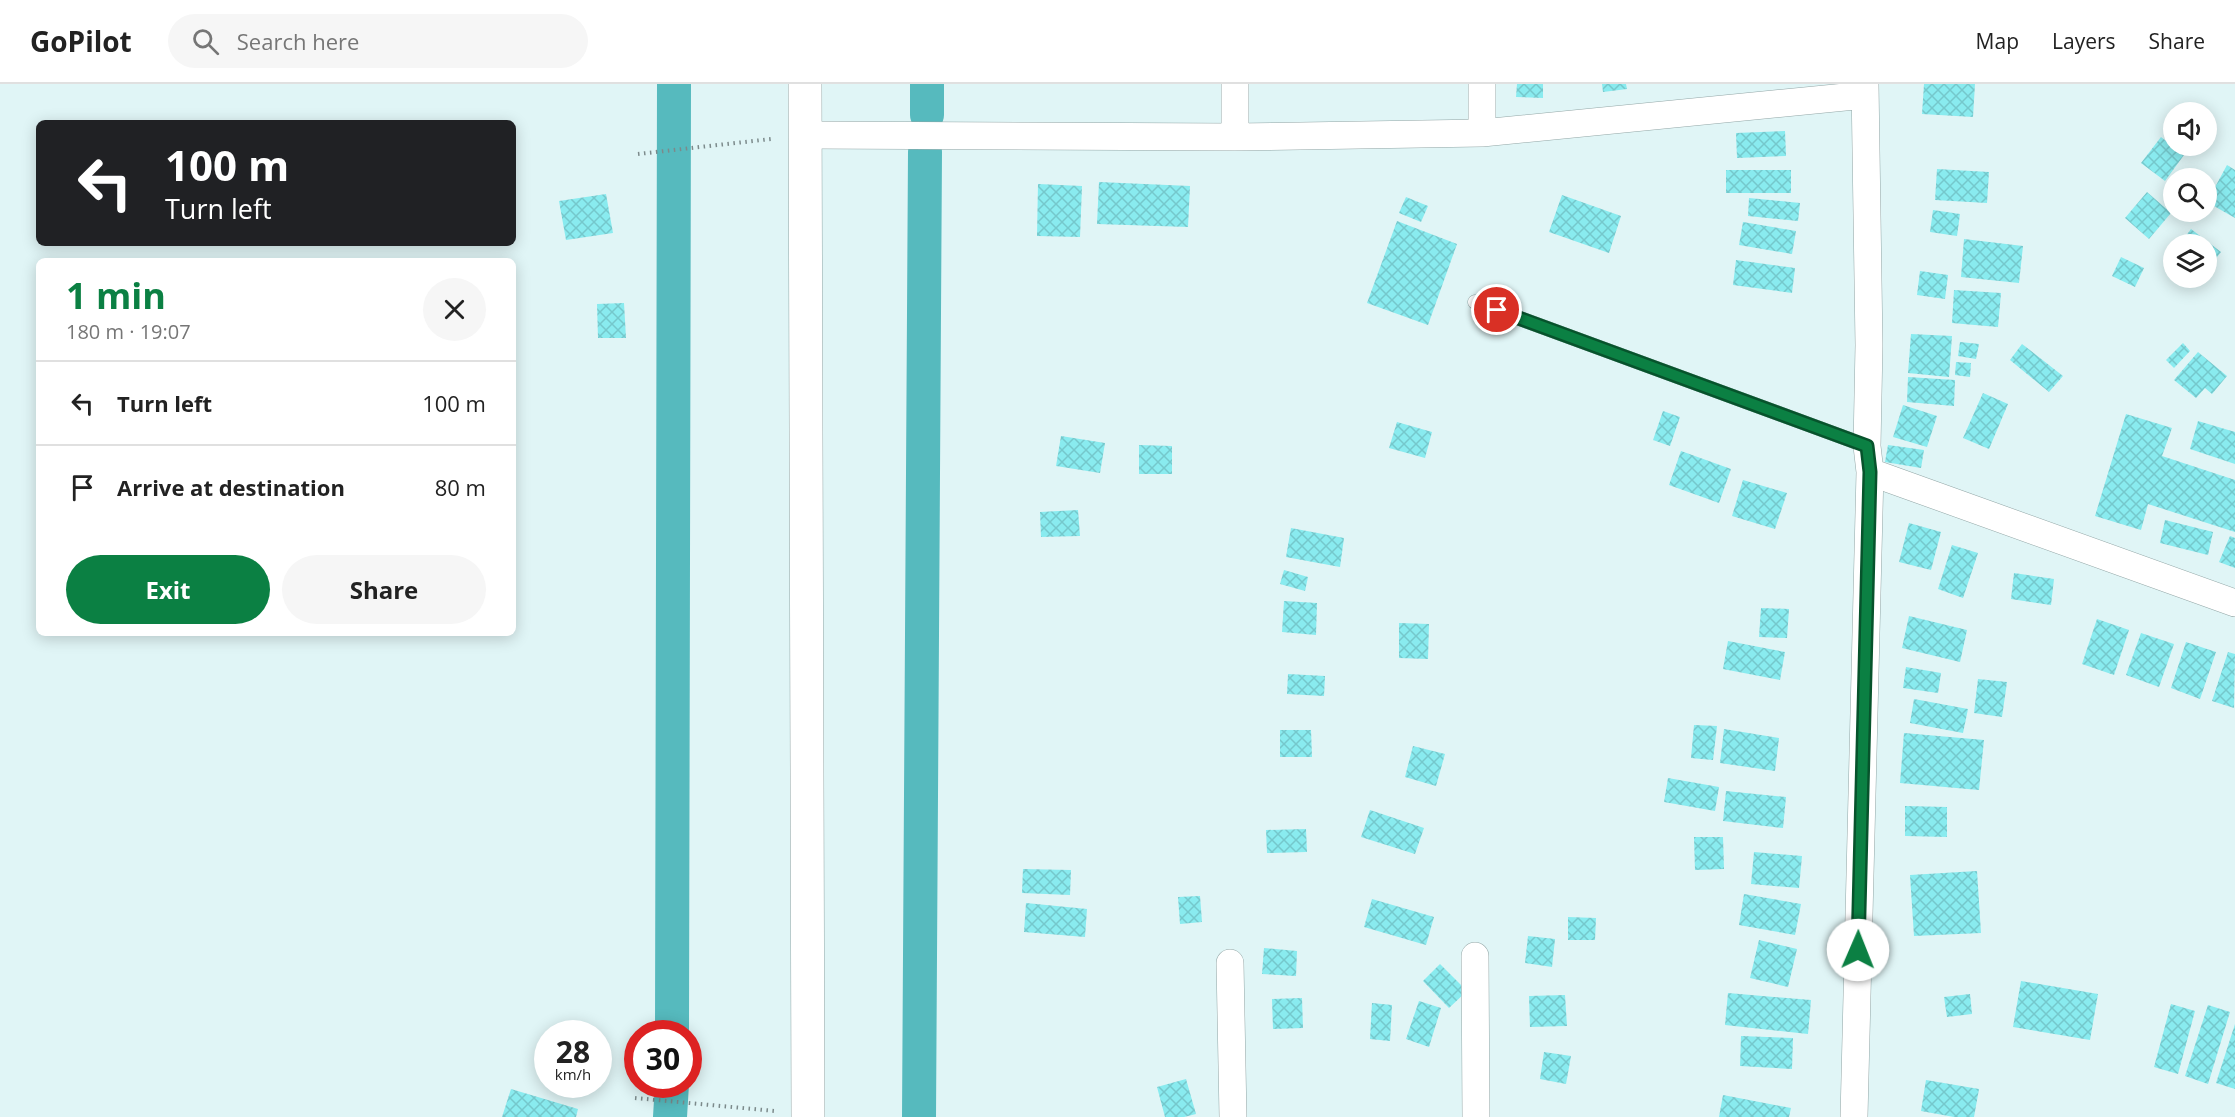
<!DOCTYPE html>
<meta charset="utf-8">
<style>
body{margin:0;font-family:"Open Sans",sans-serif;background:#f6f6f6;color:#222;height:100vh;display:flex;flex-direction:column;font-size:22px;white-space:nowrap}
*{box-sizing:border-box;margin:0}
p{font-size:20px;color:#767676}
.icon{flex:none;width:33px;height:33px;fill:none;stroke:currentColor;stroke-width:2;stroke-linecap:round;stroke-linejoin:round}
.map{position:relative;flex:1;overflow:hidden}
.side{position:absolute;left:36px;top:174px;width:480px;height:378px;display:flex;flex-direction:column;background:#fff;border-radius:9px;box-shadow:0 3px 15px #0003}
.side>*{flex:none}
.hud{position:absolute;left:36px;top:36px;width:480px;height:126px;border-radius:9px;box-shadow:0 3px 15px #0003;background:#202124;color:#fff;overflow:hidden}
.fabs{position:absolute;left:2163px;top:18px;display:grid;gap:12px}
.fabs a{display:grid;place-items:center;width:54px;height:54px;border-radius:50%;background:#fff;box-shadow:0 3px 15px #0003;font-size:30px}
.speed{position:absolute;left:534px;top:936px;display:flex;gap:12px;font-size:30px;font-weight:700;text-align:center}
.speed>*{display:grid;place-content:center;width:78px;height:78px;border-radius:50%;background:#fff;box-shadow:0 3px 15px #0003;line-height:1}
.speed small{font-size:15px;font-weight:400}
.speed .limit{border:9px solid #d22;background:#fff;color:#111}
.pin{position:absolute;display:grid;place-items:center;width:51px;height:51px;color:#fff;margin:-26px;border:3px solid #fff;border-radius:50%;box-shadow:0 2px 6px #0007}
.me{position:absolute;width:66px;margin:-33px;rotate:1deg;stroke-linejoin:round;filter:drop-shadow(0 0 4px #0008)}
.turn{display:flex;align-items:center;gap:21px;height:126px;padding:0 30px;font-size:27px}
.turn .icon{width:78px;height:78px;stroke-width:2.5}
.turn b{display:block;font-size:42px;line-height:51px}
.round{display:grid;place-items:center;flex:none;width:63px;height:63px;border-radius:32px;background:#f6f6f6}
.overview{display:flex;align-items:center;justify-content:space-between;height:102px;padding:0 30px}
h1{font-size:36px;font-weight:700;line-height:45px;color:#0b8043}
.action{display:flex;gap:12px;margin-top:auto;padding:12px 30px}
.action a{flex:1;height:69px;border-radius:36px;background:#0b8043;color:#fff;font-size:24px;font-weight:700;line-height:69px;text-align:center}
.action a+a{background:#f6f6f6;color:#222}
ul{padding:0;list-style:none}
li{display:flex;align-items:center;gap:18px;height:84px;padding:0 30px;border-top:2px solid #e0e0e0}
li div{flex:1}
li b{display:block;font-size:22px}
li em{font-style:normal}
header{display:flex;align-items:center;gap:36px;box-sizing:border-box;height:84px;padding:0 30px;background:#fff;border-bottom:2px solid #e0e0e0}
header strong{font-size:28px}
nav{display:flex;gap:33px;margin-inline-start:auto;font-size:21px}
.search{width:420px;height:54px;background:#f6f6f6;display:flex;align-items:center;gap:15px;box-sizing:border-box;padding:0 21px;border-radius:33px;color:#767676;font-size:22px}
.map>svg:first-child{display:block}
</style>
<header>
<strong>GoPilot</strong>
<div class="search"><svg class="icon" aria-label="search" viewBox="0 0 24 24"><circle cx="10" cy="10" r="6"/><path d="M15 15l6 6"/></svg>Search here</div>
<nav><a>Map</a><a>Layers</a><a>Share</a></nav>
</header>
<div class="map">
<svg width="2235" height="1033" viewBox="0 0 2235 1033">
<defs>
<pattern id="building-cross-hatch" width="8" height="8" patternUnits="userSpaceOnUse" patternTransform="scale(1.5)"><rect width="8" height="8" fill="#89ebef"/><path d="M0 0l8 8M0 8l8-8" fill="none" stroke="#75c8cc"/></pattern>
</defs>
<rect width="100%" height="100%" fill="#e0f5f6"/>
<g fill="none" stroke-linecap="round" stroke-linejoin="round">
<path stroke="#56babe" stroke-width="34" d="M927,0V31
M672,950L674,0
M670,1033L672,1000
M919,1033L925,68"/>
</g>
<path fill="url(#building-cross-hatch)" d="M1517,0H1543V14L1516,13Z
M1602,0H1626L1627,5L1603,8Z
M1924,0H1975L1973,33L1922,30Z
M1785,47L1786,72L1737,74L1736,49Z
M2161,53L2184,71L2165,97L2141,79Z
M2227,81L2235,86V134L2207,118Z
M1937,85L1989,88L1987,119L1935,116Z
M1726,86H1791V109H1726Z
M2179,87L2190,94H2174Z
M1099,98L1190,102L1188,143L1097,140Z
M1038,100L1082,102L1080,153L1037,152Z
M2147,108L2171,129L2149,155L2125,134Z
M606,110L613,149L566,156L559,117Z
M1562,111L1621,132L1609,169L1549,148Z
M1406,113L1428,122L1421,138L1399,129Z
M1749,114L1800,119L1798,137L1748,132Z
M1933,126L1960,130L1957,152L1930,148Z
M1397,137L1457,160L1428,241L1367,219Z
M1743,138L1796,147L1792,170L1739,161Z
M2191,145L2221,168L2206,187V160H2180Z
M1964,155L2023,162L2019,199L1961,193Z
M2121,173L2144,184L2135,203L2112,192Z
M1736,176L1795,184L1792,209L1733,201Z
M1920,187L1948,191L1945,215L1917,211Z
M1954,206L2001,209L1998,243L1952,239Z
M624,219L626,254H598L597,220Z
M1911,250L1952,252L1949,293L1908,289Z
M1960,258L1979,260L1976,275L1958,272Z
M2183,259L2190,267L2174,284L2166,276Z
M2022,260L2063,292L2049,308L2010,276Z
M2198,268L2227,292L2212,310L2205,304L2196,314L2174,296Z
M1956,278L1971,279L1970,293L1955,291Z
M1908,293L1955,296L1954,322L1907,318Z
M1983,309L2008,320L1989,365L1963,354Z
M1903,321L1937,332L1927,363L1893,353Z
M1663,327L1680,333L1670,362L1653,356Z
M2126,330L2172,344L2162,372L2235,396V448L2148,420L2141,446L2095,432Z
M2198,337L2235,348V380L2190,365Z
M1397,338L1432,348L1425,374L1389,364Z
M1061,352L1105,359L1100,389L1056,382Z
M1139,361L1172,362V390H1139Z
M1888,361L1924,366L1921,384L1885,378Z
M1681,367L1731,385L1719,419L1669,401Z
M1743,396L1787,409L1775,445L1732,432Z
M1078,426L1080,452L1041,453L1040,428Z
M2165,436L2213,448L2208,471L2160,459Z
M1909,439L1941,448L1931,486L1899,478Z
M1291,444L1344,454L1340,483L1286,473Z
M2230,452L2235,454V484L2219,478Z
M1952,461L1978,469L1963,514L1938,505Z
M1284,486L1308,493L1305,507L1280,500Z
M2014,489L2054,495L2051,521L2011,515Z
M1284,517L1317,519L1316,551L1282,548Z
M1761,524L1789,525L1787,554L1759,553Z
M1909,532L1967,546L1960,578L1902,564Z
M2097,535L2129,546L2114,591L2082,580Z
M1399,539L1429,540L1428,575L1399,574Z
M2141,549L2174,560L2159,603L2126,591Z
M1728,557L1785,568L1780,596L1723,585Z
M2186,558L2216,568L2200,615L2171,604Z
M2228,568L2235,570L2234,624L2212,617Z
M1906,583L1941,589L1938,609L1903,604Z
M1288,590L1325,592L1324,612L1287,610Z
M1978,595L2007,598L2002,633L1974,629Z
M1914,615L1968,625L1963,649L1910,639Z
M1694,641L1717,642L1713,676L1691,674Z
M1724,645L1779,654L1775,687L1720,679Z
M1280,646H1311L1312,673H1280Z
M1904,649L1984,656L1979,706L1900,699Z
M1413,662L1445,670L1436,702L1405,693Z
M1668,694L1719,703L1715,727L1664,718Z
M1726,707L1786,713L1783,744L1723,737Z
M1905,722L1947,723V753L1905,752Z
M1370,726L1424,744L1415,770L1361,753Z
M1306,745L1307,768L1267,769L1266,746Z
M1694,753H1723L1724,785L1695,786Z
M1754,768L1802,772L1799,804L1751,800Z
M1023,785L1071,786L1070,811L1022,809Z
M1977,787L1981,849L1914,852L1910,791Z
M1744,810L1801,820L1795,851L1739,841Z
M1200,812L1202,838L1180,840L1178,813Z
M1372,815L1434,833L1426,861L1364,843Z
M1026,819L1087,825L1085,853L1024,848Z
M1568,833L1596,834L1595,856H1568Z
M1528,852L1555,855L1552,883L1525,879Z
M1759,856L1797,865L1788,903L1750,894Z
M1264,864L1297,867L1296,892L1262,890Z
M1440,880L1467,907L1449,924L1423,897Z
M2021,897L2098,910L2090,956L2013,943Z
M1728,909L1811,916L1808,950L1725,941Z
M1970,910L1972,930L1947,933L1944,913Z
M1565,911L1567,942L1530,943L1529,912Z
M1302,914L1303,944L1273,945L1272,915Z
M1419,917L1441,924L1429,963L1406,955Z
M1372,919L1392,921L1390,957L1370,955Z
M2171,920L2195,927L2178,990L2154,983Z
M2208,921L2230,928L2208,1000L2185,992Z
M2235,940V1005L2216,999Z
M1741,952L1793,954L1792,985L1740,982Z
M1544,968L1571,972L1566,1000L1540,995Z
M1186,995L1196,1030L1184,1033H1165L1157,1003Z
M1926,996L1979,1005L1974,1033H1954L1921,1027Z
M511,1005L578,1025L576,1033H502Z
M1723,1011L1791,1024L1789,1033H1719Z"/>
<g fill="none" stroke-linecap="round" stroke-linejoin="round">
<g stroke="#92a6a6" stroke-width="15">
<path id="service" d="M1475,218L1867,362"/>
</g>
<g stroke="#92a6a6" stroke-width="28">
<path id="minor" d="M1482,49V0
M806,51L1235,53L1482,49L1865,11
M1235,53V0
M1870,388L2235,519
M1475,872L1476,1033
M1230,879L1233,1033
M1854,1033L1870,388L1867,362L1869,261L1865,0"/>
</g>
<g stroke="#92a6a6" stroke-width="34">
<path id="tertiary" d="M805,0L808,1033"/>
</g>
<path stroke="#7c8a8b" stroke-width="4" stroke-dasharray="1.5 4.5" stroke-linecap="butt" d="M638,70L771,55
M635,1014L775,1027"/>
<use href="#service" stroke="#fff" stroke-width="14"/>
<use href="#minor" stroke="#fff" stroke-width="27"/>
<use href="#tertiary" stroke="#fff" stroke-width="33"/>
</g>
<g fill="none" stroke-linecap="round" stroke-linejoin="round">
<g stroke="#07532c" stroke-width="15">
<path id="route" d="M1497,226L1867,362L1870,388L1858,866"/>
</g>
<use href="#route" stroke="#0b8043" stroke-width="10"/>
</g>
</svg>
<div class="fabs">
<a><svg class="icon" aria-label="sound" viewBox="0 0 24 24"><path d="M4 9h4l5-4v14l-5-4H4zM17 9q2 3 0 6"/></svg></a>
<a><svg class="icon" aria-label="search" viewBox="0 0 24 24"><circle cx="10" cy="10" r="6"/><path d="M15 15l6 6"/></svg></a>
<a><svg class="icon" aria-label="layers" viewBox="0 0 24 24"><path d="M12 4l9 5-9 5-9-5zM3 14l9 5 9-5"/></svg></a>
</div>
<div class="speed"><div>28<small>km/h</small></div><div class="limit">30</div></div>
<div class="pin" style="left:1497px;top:226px;background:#d93025"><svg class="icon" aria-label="arrive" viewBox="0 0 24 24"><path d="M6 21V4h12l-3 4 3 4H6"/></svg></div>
<svg class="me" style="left:1858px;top:866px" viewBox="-20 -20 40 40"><circle r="19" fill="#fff"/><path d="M0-13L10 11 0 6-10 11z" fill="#0b8043"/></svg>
<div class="hud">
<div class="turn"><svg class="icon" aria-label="left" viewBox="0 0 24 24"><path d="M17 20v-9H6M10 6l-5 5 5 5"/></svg><div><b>100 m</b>Turn left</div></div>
</div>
<section class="side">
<div class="overview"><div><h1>1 min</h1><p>180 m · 19:07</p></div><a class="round"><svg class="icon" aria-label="close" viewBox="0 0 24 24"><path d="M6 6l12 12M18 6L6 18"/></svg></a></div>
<ul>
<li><svg class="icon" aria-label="left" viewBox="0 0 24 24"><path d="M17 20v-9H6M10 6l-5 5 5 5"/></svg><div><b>Turn left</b></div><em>100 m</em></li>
<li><svg class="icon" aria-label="arrive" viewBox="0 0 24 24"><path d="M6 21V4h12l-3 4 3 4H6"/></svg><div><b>Arrive at destination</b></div><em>80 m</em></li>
</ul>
<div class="action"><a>Exit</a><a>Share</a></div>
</section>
</div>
